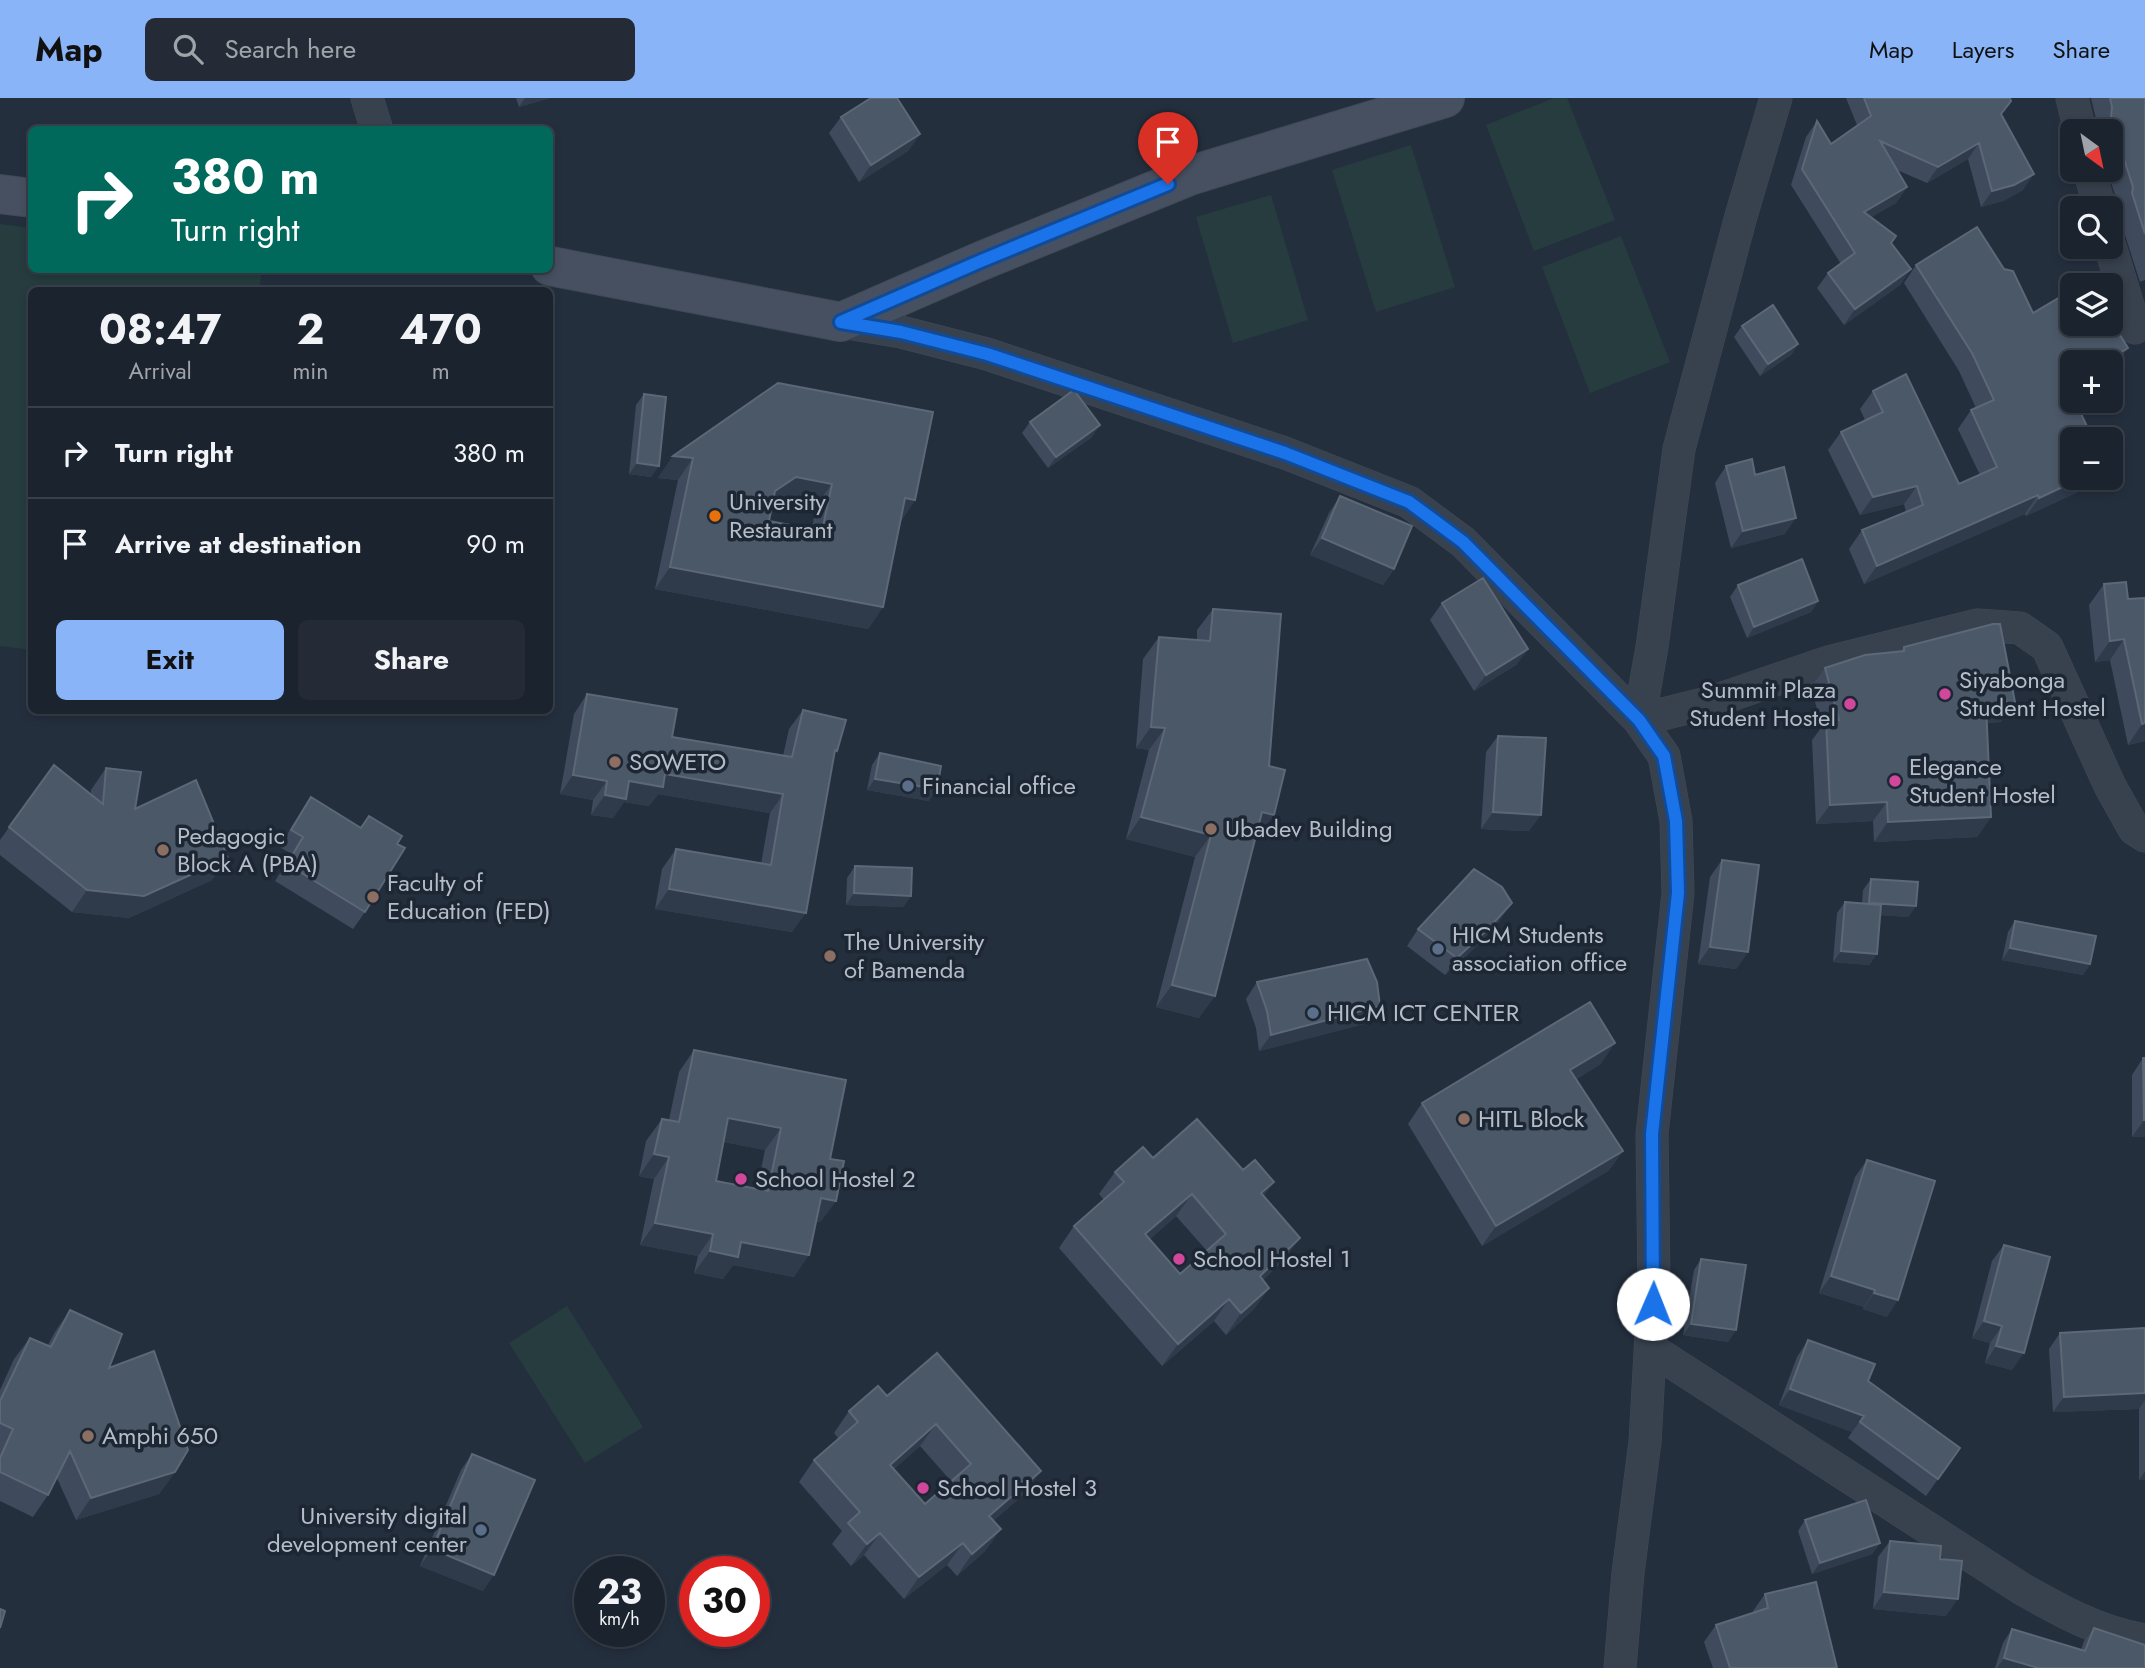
<!DOCTYPE html>
<meta charset="utf-8">
<style>
body{margin:0;font-family:Jost,sans-serif;background:#242b36;color:#f1f3f6;height:100vh;display:flex;flex-direction:column;font-size:26px;white-space:nowrap}
*{box-sizing:border-box;margin:0}
p{font-size:23px;color:#a0a4aa}
.icon{flex:none;width:38px;height:38px;fill:none;stroke:currentColor;stroke-width:2;stroke-linecap:round;stroke-linejoin:round}
.map{position:relative;flex:1;overflow:hidden}
.panel{position:absolute;left:28px;top:189px;width:525px;height:427px;display:flex;flex-direction:column;background:#1b232e;border-radius:10px;box-shadow:0 4px 10px #0003,0 0 0 2px #39404a}
.panel>*{flex:none}
.guide{position:absolute;left:28px;top:28px;width:525px;height:147px;border-radius:10px;box-shadow:0 4px 10px #0003,0 0 0 2px #39404a;background:#00695c;color:#fff;overflow:hidden}
.needle{width:46px;rotate:147deg}
.fabs{position:absolute;left:2060px;top:21px;display:grid;gap:14px}
.fabs a{display:grid;place-items:center;width:63px;height:63px;border-radius:10px;background:#1b232e;box-shadow:0 4px 10px #0003,0 0 0 2px #39404a;font-size:35px}
.speed{position:absolute;left:574px;top:1458px;display:flex;gap:14px;font-size:35px;font-weight:700;text-align:center}
.speed>*{display:grid;place-content:center;width:91px;height:91px;border-radius:50%;background:#1b232e;box-shadow:0 4px 10px #0003,0 0 0 2px #39404a;line-height:1}
.speed small{font-size:18px;font-weight:400}
.speed .limit{border:10px solid #d22;background:#fff;color:#111}
.pin{position:absolute;display:grid;place-items:center;width:60px;height:60px;color:#fff;margin:-72px -30px;border-radius:50% 50% 50% 0;rotate:-45deg;box-shadow:0 0 7px #0007}
.pin .icon{rotate:45deg}
.me{position:absolute;width:77px;margin:-38px;rotate:1deg;stroke-linejoin:round;filter:drop-shadow(0 0 5px #0008)}
.turn{display:flex;align-items:center;gap:24px;height:147px;padding:0 28px;font-size:32px}
.turn .icon{width:91px;height:91px;stroke-width:2.5}
.turn b{display:block;font-size:49px;line-height:60px}
.eta{display:flex;justify-content:space-evenly;align-items:center;height:119px;text-align:center}
.eta b{font-size:42px;font-weight:700;line-height:49px}
.button{display:flex;gap:14px;margin-top:auto;padding:14px 28px}
.button a{flex:1;height:80px;border-radius:10px;background:#8ab4f8;color:#111;font-size:28px;font-weight:700;line-height:80px;text-align:center}
.button a+a{background:#242b36;color:#f1f3f6}
ul{padding:0;list-style:none}
li{display:flex;align-items:center;gap:21px;height:91px;padding:0 28px;border-top:2px solid #39404a}
li div{flex:1}
li b{display:block;font-size:26px}
li em{font-style:normal}
header{display:flex;align-items:center;gap:42px;box-sizing:border-box;height:98px;padding:0 35px;background:#8ab4f8;color:#111}
header strong{font-size:33px}
nav{display:flex;gap:38px;margin-inline-start:auto;font-size:24px}
.search{width:490px;height:63px;background:#242b36;display:flex;align-items:center;gap:18px;box-sizing:border-box;padding:0 24px;border-radius:10px;color:#a0a4aa;font-size:26px}
.map>svg:first-child{display:block}
</style>
<header>
<strong>Map</strong>
<div class="search"><svg class="icon" aria-label="search" viewBox="0 0 24 24"><circle cx="10" cy="10" r="6"/><path d="M15 15l6 6"/></svg>Search here</div>
<nav><a>Map</a><a>Layers</a><a>Share</a></nav>
</header>
<div class="map">
<svg width="2145" height="1570" viewBox="0 0 2145 1570">
<rect width="100%" height="100%" fill="#242f3e"/>
<path fill="#263c3f" d="M1554,0H1567L1615,122L1534,153L1486,27Z
M1411,47L1455,189L1376,214L1332,72Z
M1271,97L1308,222L1233,245L1196,119Z
M0,126L31,130L32,172H262L259,192H32L31,552L0,548Z
M1621,138L1670,264L1590,295L1542,169Z
M567,1208L643,1329L585,1365L509,1245Z"/>
<g fill="none" stroke-linecap="round" stroke-linejoin="round">
<g stroke="#414a57" stroke-width="33">
<path id="street" d="M367,0L377,32
M2072,0L2080,33
M2089,72L2100,110
M2110,148L2135,230
M841,224L901,234L987,256L1285,355L1409,404L1463,444L1639,622L1664,658L1676,723L1678,795L1652,1036L1654,1184L1645,1344L1628,1475L1620,1570
M1639,622L1711,604L1828,564L1977,527L2020,530L2047,549L2110,688L2134,731L2145,738
M1639,622L1652,549L1679,351L1741,118L1776,0
M1651,1251L2022,1491C2061,1513 2100,1535 2145,1542"/>
</g>
<g stroke="#414a57" stroke-width="40">
<path id="secondary" d="M0,96L32,100
M550,168L841,224L981,163L1192,77L1445,0"/>
</g>
<use href="#street" stroke="#38414e" stroke-width="32"/>
<use href="#secondary" stroke="#465061" stroke-width="38"/>
</g>
<path fill="#3f4b5c" fill-rule="evenodd" d="M516,0H550L519,9Z
M1846,0H2010L2011,3L2001,17L2023,92L2003,103L1981,109L1968,61L1927,85L1897,72L1907,89L1896,105L1871,119L1911,171L1900,187L1844,227L1817,190L1828,175L1841,166L1791,87L1806,39L1817,23L1831,46L1857,27Z
M2091,0H2145V182L2140,184L2118,115L2119,109L2107,72H2110V33H2097L2098,29Z
M841,19L920,36L908,53L859,84L829,35Z
M1977,129L2004,171L2013,173L2033,215L2072,192V226H2110V221L2128,250L2115,268L2110,271V264H2072V303H2075L2093,341H2072V380H2098L2093,387L2026,418L2025,416L1864,486L1849,451L1862,432L1906,414L1904,406L1860,417L1828,352L1841,334L1865,322L1860,311L1873,293L1906,276L1959,386L1980,377L1958,331L1971,312L1976,310L1959,273L1904,185L1916,167Z
M1742,228L1798,246L1791,257L1760,278L1734,239Z
M778,285L915,402L901,423L883,509L868,531L655,491L678,382L658,380L673,358ZM781,401L816,407L812,431L769,423L772,407Z
M644,296L651,379L629,376L636,307Z
M1030,324L1092,339L1048,370L1022,335Z
M1726,368L1755,377L1785,436L1731,450L1715,385Z
M1340,398L1394,471L1383,487L1310,457L1329,415Z
M2104,486L2128,501L2145,643L2128,647L2110,562L2095,564L2089,507Z
M1738,487L1818,503L1811,514L1747,540L1730,499Z
M1442,505L1528,551L1516,567L1474,593L1430,522Z
M1213,511L1258,739L1256,738L1199,920L1156,909L1195,759L1126,741L1149,652L1136,650L1143,561L1159,539L1197,542V532Z
M1904,549L2001,624L1987,625L1991,719L1977,739L1874,744L1873,723L1816,726L1812,642L1822,629L1811,589L1825,570L1900,554Z
M587,596L672,639L783,658L789,631L803,612L834,658L792,834L655,811L662,771L676,751L761,766L770,715L658,696L649,708L624,704L613,720L591,717L593,702L560,696L574,616Z
M1498,638L1529,733L1481,731L1486,654Z
M880,655L929,703L867,692L872,667Z
M54,667L91,696V692L106,670L135,711L212,782L129,820L72,814L0,757V742Z
M311,699L360,730L369,718L365,814L353,831L275,783L292,756L279,749Z
M1722,762L1748,854L1736,871L1698,866L1710,779Z
M855,768L911,798L903,809L846,807L847,780Z
M1871,781L1916,808L1908,819L1880,817L1877,856L1869,867L1833,864L1837,815L1845,804L1862,805L1863,792Z
M1500,822L1477,848L1445,877L1407,848L1418,831Z
M2015,823L2090,866L2083,877L2002,862L2008,834Z
M1257,884L1380,908L1368,925L1259,953L1256,930L1246,901Z
M694,952L830,1061L836,1103L820,1124H816L794,1179L733,1167L723,1181L694,1175L698,1158L640,1147L654,1081L639,1078L646,1043L662,1021L669,1022L679,974ZM724,1044L765,1052L757,1091L716,1083Z
M2143,960L2145,1039H2132V977Z
M1601,966L1576,981L1623,1053L1608,1073L1482,1148L1408,1026L1422,1005Z
M1153,1060L1263,1098L1284,1162L1263,1182L1269,1190L1254,1211L1226,1237L1214,1223L1162,1268L1059,1150L1074,1128L1104,1102L1099,1096L1115,1074ZM1176,1118L1207,1153L1180,1176L1150,1141Z
M1867,1062L1887,1219L1863,1211L1864,1209L1819,1195L1855,1079Z
M2004,1147L2012,1272L1985,1265L1990,1245L1972,1240L1992,1163Z
M1701,1161L1736,1232L1728,1244L1683,1237L1694,1172Z
M70,1212L109,1270L175,1374L159,1396L76,1422L57,1380L48,1397L33,1419L0,1403V1292L14,1261L30,1240L48,1247L55,1234Z
M2145,1230V1382H2139V1311L2053,1314L2049,1251L2060,1235Z
M1808,1242L1868,1283L1960,1350L1926,1398L1848,1340L1852,1334L1779,1307L1797,1259Z
M937,1255L1025,1395L993,1423L1001,1431L985,1453L957,1478L947,1467L904,1501L864,1457L851,1468L832,1446L842,1433L799,1384L814,1362L839,1341L834,1335L849,1313L887,1298ZM920,1348L951,1383L925,1406L894,1371Z
M472,1356L483,1493L420,1468L461,1372Z
M1805,1422L1880,1445L1872,1456L1812,1476L1798,1433Z
M1890,1443L1940,1461L1946,1518L1873,1511L1878,1459Z
M1765,1496L1837,1570H1713L1704,1544L1716,1527L1754,1515L1753,1513Z
M2094,1530L2145,1570H1995L2003,1545L2012,1531L2081,1552L2084,1543Z"/>
<path fill="#2f3b4b" d="M525,0H550L519,9Z
M920,36L908,53L859,84L871,67Z
M1979,45L1968,61L1927,85L1938,69Z
M2034,76L2023,92L2003,103L1981,109L1992,93Z
M1907,89L1896,105L1853,130L1864,114Z
M1911,171L1900,187L1844,227L1855,211Z
M1798,246L1791,257L1760,278L1768,266Z
M2128,250L2115,268L2110,271V264H2104Z
M2072,284V294L2055,305L2068,287Z
M1100,327L1092,339L1048,370L1056,359Z
M673,358L693,360L678,382L658,380Z
M637,365L659,368L651,379L629,376Z
M796,379L832,386L816,407L781,401L760,415L775,393Z
M2082,380H2098L2093,387L2026,418L2039,400Z
M1917,388L1904,406L1860,417L1873,399Z
M2038,397L2025,416L1864,486L1877,468Z
M905,400L915,402L900,424Z
M1796,420L1785,436L1731,450L1743,433Z
M1322,440L1394,471L1383,487L1310,457Z
M670,469L883,509L868,531L655,491Z
M1818,503L1811,514L1747,540L1754,529Z
M2124,541L2110,562L2095,564L2110,543Z
M1528,551L1516,567L1474,593L1486,577Z
M2015,604L2001,624L1972,626L1986,606Z
M2145,625V643L2128,647L2142,626Z
M1151,629L1165,630L1149,652L1136,650Z
M665,676L783,696L770,715L658,696L649,708L624,704L613,720L591,717L605,697L629,683Z
M573,677L607,683L593,702L560,696Z
M875,681L937,691L929,703L867,692Z
M1887,704L1873,723L1816,726L1830,707Z
M1262,714L1274,717L1258,739L1247,736Z
M1493,714L1541,717L1529,733L1481,731Z
M1141,719L1211,737L1195,759L1126,741Z
M1991,719L1977,739L1874,744L1888,724Z
M228,760L212,782L129,820L72,814L87,792Z
M669,791L806,815L792,834L655,811Z
M854,795L911,798L903,809L846,807Z
M1512,805L1500,822L1477,848L1445,877L1457,860Z
M1869,805L1916,808L1908,819L1861,816Z
M1710,849L1748,854L1736,871L1698,866Z
M2010,850L2090,866L2083,877L2002,862Z
M1841,853L1877,856L1869,867L1833,864Z
M1172,887L1215,898L1199,920L1156,909Z
M1380,908L1368,925L1259,953L1271,937Z
M1615,945L1601,966L1556,992L1570,972Z
M728,1020L781,1030L765,1052L713,1042Z
M2144,1022H2145V1039H2132Z
M1623,1053L1608,1073L1482,1148L1496,1128Z
M654,1056L669,1059L654,1081L639,1078Z
M1274,1084L1258,1106L1261,1095Z
M1192,1096L1176,1118L1130,1158L1145,1136Z
M821,1100L836,1103L820,1124L806,1122Z
M655,1125L713,1136L698,1158L640,1147Z
M1300,1140L1284,1162L1244,1200L1260,1178Z
M741,1144L809,1157L794,1179L733,1167L723,1181L694,1175L710,1153Z
M1831,1178L1875,1192L1864,1209L1819,1195Z
M1269,1190L1254,1211L1226,1237L1241,1215Z
M1874,1195L1898,1202L1887,1219L1863,1211Z
M1229,1201L1214,1223L1162,1268L1178,1246Z
M1984,1223L2002,1228L1990,1245L1972,1240Z
M1691,1226L1736,1232L1728,1244L1683,1237Z
M1996,1248L2024,1255L2012,1272L1985,1265Z
M1790,1291L1864,1318L1852,1334L1779,1307Z
M2145,1295V1302L2139,1311L2053,1314L2064,1299Z
M936,1326L920,1348L874,1389L890,1367Z
M1041,1373L1025,1395L974,1440L989,1418Z
M2145,1373V1382H2139Z
M175,1374L159,1396L76,1422L91,1400Z
M1001,1431L985,1453L957,1478L972,1456Z
M880,1435L864,1457L851,1468L867,1446Z
M963,1445L947,1467L904,1501L919,1479Z
M1880,1445L1872,1456L1812,1476L1820,1465Z
M432,1451L494,1477L483,1493L420,1468Z
M1884,1494L1958,1501L1946,1518L1873,1511Z
M2004,1560L2038,1570H1997Z"/>
<path fill="#4b5868" stroke="#5c6777" stroke-width="2" fill-rule="evenodd" d="M871,0H897L920,36L871,67L841,19Z
M1864,0H2010L2011,3L2001,16L2034,76L2014,87L1992,93L1979,45L1938,69L1880,43L1907,89L1864,114L1896,138L1891,145L1911,171L1855,211L1828,175L1855,155L1802,71L1817,23L1831,46L1871,18Z
M2110,0H2145V136L2132,95L2133,89L2111,20L2112,9Z
M1977,129L2004,171L2013,173L2033,215L2072,192V226H2110V221L2128,250L2104,264H2072V284L2068,287L2072,296V303H2075L2093,341H2072V380H2082L2039,400L2038,397L1877,468L1862,432L1923,407L1917,388L1873,399L1841,334L1883,314L1873,293L1906,276L1959,386L1997,369L1971,312L1994,302L1972,255L1916,167Z
M2087,183L2090,187H2079Z
M1773,207L1798,246L1768,266L1742,228Z
M778,285L933,314L915,402L905,400L883,509L670,469L693,360L673,358ZM796,379L832,386L822,433L769,423L775,393Z
M1074,292L1100,327L1056,359L1030,324Z
M644,296L666,299L659,368L637,365Z
M1752,361L1755,377L1784,369L1796,420L1743,433L1726,368Z
M1340,398L1412,428L1394,471L1322,440Z
M1802,461L1818,503L1754,529L1738,487Z
M1483,480L1528,551L1486,577L1442,505Z
M2126,484L2128,501L2145,500V625L2142,626L2124,541L2110,543L2104,486Z
M1213,511L1281,516L1269,668L1285,672L1274,717L1262,714L1215,898L1172,887L1211,737L1141,719L1165,630L1151,629L1159,539L1210,543Z
M1993,526H2000L2015,604L1986,606L1991,719L1888,724L1887,704L1830,707L1826,622H1839L1825,570L1865,557L1904,553V549Z
M587,596L677,611L672,639L792,659L803,612L846,622L837,653L835,652L806,815L669,791L676,751L771,767L783,696L665,676L663,689L629,683L626,701L605,697L607,683L573,677Z
M1498,638L1546,640L1541,717L1493,714Z
M880,655L941,668L937,691L875,681Z
M54,667L103,706L106,670L141,674L135,711L196,682L228,760L144,798L87,792L9,729Z
M311,699L361,730L369,718L402,738L397,746L405,750L365,814L287,766L303,739L291,732Z
M1722,762L1759,767L1748,854L1710,849Z
M855,768L912,770L911,798L854,795Z
M1474,771L1502,789L1512,805L1488,831L1457,860L1418,831Z
M1871,781L1918,784L1916,808L1869,805Z
M1845,804L1881,807L1877,856L1841,853Z
M2015,823L2096,838L2090,866L2010,850Z
M1367,861L1377,884L1380,908L1271,937L1267,913L1257,884Z
M1590,904L1615,945L1570,972L1623,1053L1496,1128L1422,1005Z
M694,952L846,982L830,1061L844,1063L836,1103L821,1100L809,1157L741,1144L738,1159L710,1153L713,1136L655,1125L669,1059L654,1056L662,1021L679,1024ZM728,1020L781,1030L768,1093L716,1083Z
M2143,960H2145V1022H2144Z
M1197,1021L1243,1072L1255,1062L1274,1084L1261,1095L1300,1140L1260,1178L1269,1190L1241,1215L1229,1201L1178,1246L1074,1128L1124,1084L1115,1074L1143,1049L1153,1060ZM1192,1096L1226,1136L1180,1176L1145,1136Z
M1867,1062L1935,1083L1898,1202L1874,1195L1875,1192L1831,1178Z
M2004,1147L2050,1159L2024,1255L1996,1248L2002,1228L1984,1223Z
M1701,1161L1746,1167L1736,1232L1691,1226Z
M70,1212L122,1236L109,1270L154,1253L188,1352L175,1374L91,1400L70,1353L48,1397L0,1374V1360L13,1331L0,1325V1303L30,1240L51,1249Z
M2145,1230V1295L2064,1299L2060,1235Z
M1808,1242L1875,1266L1868,1283L1960,1350L1938,1381L1860,1324L1864,1318L1790,1291Z
M937,1255L1041,1373L989,1418L1001,1431L972,1456L963,1445L919,1479L880,1435L867,1446L848,1425L860,1414L814,1362L858,1324L849,1313L878,1288L887,1298ZM936,1326L971,1366L925,1406L890,1367Z
M472,1356L535,1382L494,1477L432,1451Z
M1866,1402L1880,1445L1820,1465L1805,1422Z
M1890,1443L1941,1448L1940,1461L1962,1463L1958,1501L1884,1494Z
M1816,1484L1837,1570H1730L1716,1527L1768,1510L1765,1496Z
M0,1511L5,1513L0,1530Z
M2094,1530L2145,1547V1570H2038L2004,1560L2012,1531L2085,1553Z"/>
<g fill="none" stroke-linecap="round" stroke-linejoin="round">
<g stroke="#114b97" stroke-width="18">
<path id="route" d="M1168,86L981,163L841,224L901,234L987,256L1285,355L1409,404L1463,444L1639,622L1664,658L1676,723L1678,795L1652,1036L1653,1206"/>
</g>
<use href="#route" stroke="#1a73e8" stroke-width="12"/>
</g>
<circle fill="#e8710a" stroke="#1d2633" stroke-width="2.5" cx="715" cy="418" r="7"/>
<g fill="#d1479c" stroke="#1d2633" stroke-width="2.5">
<circle cx="1945" cy="596" r="7"/>
<circle cx="1850" cy="606" r="7"/>
<circle cx="1895" cy="683" r="7"/>
<circle cx="741" cy="1081" r="7"/>
<circle cx="1179" cy="1161" r="7"/>
<circle cx="923" cy="1390" r="7"/>
</g>
<g fill="#8d6e63" stroke="#1d2633" stroke-width="2.5">
<circle cx="615" cy="664" r="7"/>
<circle cx="1211" cy="731" r="7"/>
<circle cx="163" cy="752" r="7"/>
<circle cx="373" cy="799" r="7"/>
<circle cx="830" cy="858" r="7"/>
<circle cx="1464" cy="1021" r="7"/>
<circle cx="88" cy="1338" r="7"/>
</g>
<g fill="#5c6f8a" stroke="#1d2633" stroke-width="2.5">
<circle cx="908" cy="688" r="7"/>
<circle cx="1438" cy="851" r="7"/>
<circle cx="1313" cy="915" r="7"/>
<circle cx="481" cy="1432" r="7"/>
</g>
<g text-anchor="middle" stroke-width="7" stroke-linejoin="round" paint-order="stroke">
<g font-size="24" fill="#b4bcc9" stroke="#1d2633" text-anchor="start">
<text x="729" y="412">University<tspan x="729" dy="28">Restaurant</tspan></text>
<text x="1959" y="590">Siyabonga<tspan x="1959" dy="28">Student Hostel</tspan></text>
<text x="1836" y="600" text-anchor="end">Summit Plaza<tspan x="1836" dy="28">Student Hostel</tspan></text>
<text x="629" y="672">SOWETO</text>
<text x="1909" y="677">Elegance<tspan x="1909" dy="28">Student Hostel</tspan></text>
<text x="922" y="696">Financial office</text>
<text x="1225" y="739">Ubadev Building</text>
<text x="177" y="746">Pedagogic<tspan x="177" dy="28">Block A (PBA)</tspan></text>
<text x="387" y="793">Faculty of<tspan x="387" dy="28">Education (FED)</tspan></text>
<text x="1452" y="845">HICM Students<tspan x="1452" dy="28">association office</tspan></text>
<text x="844" y="852">The University<tspan x="844" dy="28">of Bamenda</tspan></text>
<text x="1327" y="923">HICM ICT CENTER</text>
<text x="1478" y="1029">HITL Block</text>
<text x="755" y="1089">School Hostel 2</text>
<text x="1193" y="1169">School Hostel 1</text>
<text x="102" y="1346">Amphi 650</text>
<text x="937" y="1398">School Hostel 3</text>
<text x="467" y="1426" text-anchor="end">University digital<tspan x="467" dy="28">development center</tspan></text>
</g>
</g>
</svg>
<div class="fabs">
<a><svg class="needle" viewBox="-14 -14 28 28"><path d="M0-13l5 13h-10z" fill="#e53935"/><path d="M0 13l5-13h-10z" fill="#a0a4aa"/></svg></a>
<a><svg class="icon" aria-label="search" viewBox="0 0 24 24"><circle cx="10" cy="10" r="6"/><path d="M15 15l6 6"/></svg></a>
<a><svg class="icon" aria-label="layers" viewBox="0 0 24 24"><path d="M12 4l9 5-9 5-9-5zM3 14l9 5 9-5"/></svg></a>
<a>+</a>
<a>−</a>
</div>
<div class="speed"><div>23<small>km/h</small></div><div class="limit">30</div></div>
<div class="pin" style="left:1168px;top:86px;background:#d93025"><svg class="icon" aria-label="arrive" viewBox="0 0 24 24"><path d="M6 21V4h12l-3 4 3 4H6"/></svg></div>
<svg class="me" style="left:1653px;top:1206px" viewBox="-20 -20 40 40"><circle r="19" fill="#fff"/><path d="M0-13L10 11 0 6-10 11z" fill="#1a73e8"/></svg>
<div class="guide">
<div class="turn"><svg class="icon" aria-label="right" viewBox="0 0 24 24"><path d="M7 20v-9h11M14 6l5 5-5 5"/></svg><div><b>380 m</b>Turn right</div></div>
</div>
<section class="panel">
<div class="eta">
<div><b>08:47</b><p>Arrival</p></div>
<div><b>2</b><p>min</p></div>
<div><b>470</b><p>m</p></div>
</div>
<ul>
<li><svg class="icon" aria-label="right" viewBox="0 0 24 24"><path d="M7 20v-9h11M14 6l5 5-5 5"/></svg><div><b>Turn right</b></div><em>380 m</em></li>
<li><svg class="icon" aria-label="arrive" viewBox="0 0 24 24"><path d="M6 21V4h12l-3 4 3 4H6"/></svg><div><b>Arrive at destination</b></div><em>90 m</em></li>
</ul>
<div class="button"><a>Exit</a><a>Share</a></div>
</section>
</div>
